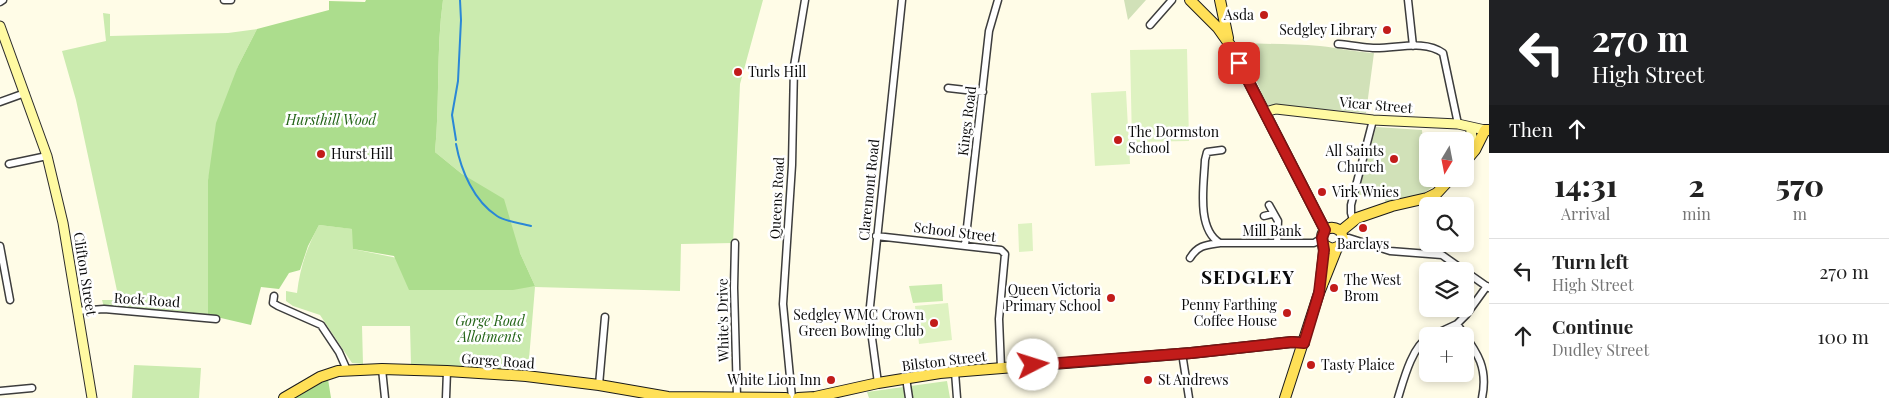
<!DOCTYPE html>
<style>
body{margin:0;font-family:"Playfair Display",serif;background:#f6f6f6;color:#222;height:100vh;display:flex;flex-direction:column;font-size:19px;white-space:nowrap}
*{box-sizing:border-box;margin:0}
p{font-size:16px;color:#767676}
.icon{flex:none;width:28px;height:28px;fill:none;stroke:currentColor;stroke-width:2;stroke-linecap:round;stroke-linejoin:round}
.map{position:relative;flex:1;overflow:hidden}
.panel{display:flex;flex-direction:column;background:#fff;width:400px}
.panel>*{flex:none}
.banner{background:#202124;color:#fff;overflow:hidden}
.needle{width:32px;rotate:190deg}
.fabs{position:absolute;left:1419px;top:132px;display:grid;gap:10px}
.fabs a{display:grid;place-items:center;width:55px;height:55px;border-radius:8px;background:#fff;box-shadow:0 2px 8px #0003;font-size:25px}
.pin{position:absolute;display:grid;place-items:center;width:42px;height:42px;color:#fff;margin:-21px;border-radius:10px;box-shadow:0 2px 8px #0006}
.me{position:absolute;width:55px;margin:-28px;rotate:85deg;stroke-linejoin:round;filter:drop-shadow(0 0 4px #0008)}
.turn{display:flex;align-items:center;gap:18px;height:105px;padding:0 20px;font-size:22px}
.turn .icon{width:65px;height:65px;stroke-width:2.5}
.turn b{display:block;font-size:35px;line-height:42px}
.then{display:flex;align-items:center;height:48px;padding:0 20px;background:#0003;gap:10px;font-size:19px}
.eta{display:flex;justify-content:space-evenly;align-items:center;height:85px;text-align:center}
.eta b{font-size:30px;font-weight:800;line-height:35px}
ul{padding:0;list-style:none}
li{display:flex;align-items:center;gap:15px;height:65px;padding:0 20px;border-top:1px solid #e0e0e0}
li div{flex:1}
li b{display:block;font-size:19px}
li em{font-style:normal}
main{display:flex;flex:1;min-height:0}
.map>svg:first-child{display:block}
</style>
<main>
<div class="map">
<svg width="1489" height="398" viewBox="0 0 1489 398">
<rect width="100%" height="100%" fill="#fffce7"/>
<path fill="#cbebaf" d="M443,0H763L740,84L733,243L681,244L680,291L535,287L528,371L411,365L410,326H362L363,364L352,363L320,315L293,306L286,301V291L297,293C300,267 307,247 319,225L353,229V249L535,286L520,253L462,174L435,152C440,102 436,51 443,0Z
M103,13L110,14V36L228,33L257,29L238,66L208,180V315L177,311L104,307L102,300H119L76,100L62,51L106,41Z
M942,284L943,301L913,303L909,286Z
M134,365L201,368L199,398H132Z
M947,381L950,398H869L867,392Z"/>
<path fill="#acdd8d" d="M366,0H443C436,50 440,102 435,152L462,174L504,199L520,253L535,286L513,290H409L394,256L353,249L352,229L319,225L308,246L300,270L289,273L279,289L261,287L251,325L208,315V180L216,123L238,66L257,29L329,10V1L365,2Z
M328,379L331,398H295Z"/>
<path fill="#d1e1b8" d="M1124,0H1146L1128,20Z
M1242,43C1268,44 1294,44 1320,46C1338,48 1355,52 1374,53L1366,113L1290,106L1266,105Z
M1376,127L1422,130L1424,160L1427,161L1428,179H1441C1422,198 1411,200 1386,203L1382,194L1358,195Z"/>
<path fill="#def2c1" d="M1187,49L1189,141L1132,142L1130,50Z
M1126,91L1130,164L1095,166L1091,93Z
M1032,223L1033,251L1019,252L1018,224Z
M948,303L952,340L919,344L915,306Z"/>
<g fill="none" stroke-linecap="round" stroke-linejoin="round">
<path stroke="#2a87d6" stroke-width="2" d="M456,140L452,115L458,81L461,20L460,0
M456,144C461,171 474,201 497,216C506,222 521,223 531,226"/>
<g stroke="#3d3d3d" stroke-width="9">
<path id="street" d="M224,0H231
M1408,0L1413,46
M0,2L3,0
M1150,25L1172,0
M1338,44C1350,45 1362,47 1373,48C1396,49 1424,39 1443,53L1458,124
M948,88L983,92
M0,102L25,93
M1222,150L1207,152L1205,160C1204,184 1196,229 1220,243H1314L1322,238
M9,164L47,156
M1269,205L1278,221L1277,243
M1264,216L1272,214
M1353,220L1351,213V205L1373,120
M876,236L1001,250L1005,254L999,319L1001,368
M1343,238H1349L1390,251L1442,255L1489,288
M735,243L734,288L737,397
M1435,244L1436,253
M965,245L989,31L998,0
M0,246L10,300
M1190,258C1198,245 1206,245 1220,243
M274,296L273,303L278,306L321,325L339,352L347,370
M77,311L104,309L216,319
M1457,324C1475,350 1489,365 1482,398
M1431,336L1457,324L1466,315L1487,286
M1182,353L1189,398
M382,369L385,398
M955,372L957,398
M906,378L909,398
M878,383L869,316L902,0
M599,385L605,317
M0,391L32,388
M446,398L447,371
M792,398L783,304L792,165L794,66L805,0
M1398,398C1403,382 1412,346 1428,338"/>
</g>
<g stroke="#2c2c2c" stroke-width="11">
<path id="secondary" d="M0,26L47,156L63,223L92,398
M1265,112L1276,109L1373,120L1458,124L1485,130
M1470,127L1475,150"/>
</g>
<g stroke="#1b1b1b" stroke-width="12">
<path id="primary" d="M1190,0L1218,28L1230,45L1325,230
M1220,0L1228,38
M1465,162L1475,150L1485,130H1489
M1341,231L1357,218L1392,206L1427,198L1437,193L1450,179
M1321,280C1322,270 1323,261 1324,252C1324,243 1317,231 1330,228C1335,227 1337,229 1341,231L1343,240L1340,246L1332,249L1324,245
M284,398L320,377L338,371L382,369L447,371L526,376L599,385L668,397L786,398
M798,398L815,397L878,383L940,373L1191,353L1292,342L1304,343
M1285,398L1319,293L1337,248"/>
</g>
<use href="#street" stroke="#fff" stroke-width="6"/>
<use href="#secondary" stroke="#fffaa2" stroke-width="9"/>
<use href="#primary" stroke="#ffe057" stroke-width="10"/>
</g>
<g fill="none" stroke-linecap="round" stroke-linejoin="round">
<g stroke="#7e1211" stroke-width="12">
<path id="route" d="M1033,365L1191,353L1292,342L1304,343L1319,293L1324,250L1322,238L1325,230L1239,63"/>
</g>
<use href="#route" stroke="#c21c1a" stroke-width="9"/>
</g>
<g fill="#c21c1a" stroke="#fff" stroke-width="2">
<circle cx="1264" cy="15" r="5"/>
<circle cx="1387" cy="30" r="5"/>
<circle cx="738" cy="72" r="5"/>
<circle cx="1118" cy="140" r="5"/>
<circle cx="321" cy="154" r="5"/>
<circle cx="1394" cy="159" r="5"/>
<circle cx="1322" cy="192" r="5"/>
<circle cx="1363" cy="228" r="5"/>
<circle cx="1334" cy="288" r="5"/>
<circle cx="1111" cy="298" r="5"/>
<circle cx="1287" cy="313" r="5"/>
<circle cx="934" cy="323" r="5"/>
<circle cx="1311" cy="365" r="5"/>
<circle cx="831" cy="380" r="5"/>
<circle cx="1148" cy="380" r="5"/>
</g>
<g text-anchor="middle" stroke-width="5" stroke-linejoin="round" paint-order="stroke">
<g font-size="14" fill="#0a0a0a" stroke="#fff" text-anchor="end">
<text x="1254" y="20">Asda</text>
<text x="1377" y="35">Sedgley Library</text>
<text x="748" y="77" text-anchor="start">Turls Hill</text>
<text x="1128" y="137" text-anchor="start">The Dormston<tspan x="1128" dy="16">School</tspan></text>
<text x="1384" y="156">All Saints<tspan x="1384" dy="16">Church</tspan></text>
<text x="331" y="159" text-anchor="start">Hurst Hill</text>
<text x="1332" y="197" text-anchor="start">Virk Wnies</text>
<text x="1363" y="249" text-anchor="middle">Barclays</text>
<text x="1344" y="285" text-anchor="start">The West<tspan x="1344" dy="16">Brom</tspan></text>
<text x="1101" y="295">Queen Victoria<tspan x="1101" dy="16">Primary School</tspan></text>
<text x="1277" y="310">Penny Farthing<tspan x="1277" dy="16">Coffee House</tspan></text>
<text x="924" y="320">Sedgley WMC Crown<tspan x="924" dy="16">Green Bowling Club</tspan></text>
<text x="1321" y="370" text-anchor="start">Tasty Plaice</text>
<text x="821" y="385">White Lion Inn</text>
<text x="1158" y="385" text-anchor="start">St Andrews</text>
</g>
<g font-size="14" fill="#0a0a0a" stroke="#fff">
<text transform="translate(1376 105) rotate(5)" y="5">Vicar Street</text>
<text transform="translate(967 121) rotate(-83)" y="5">Kings Road</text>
<text transform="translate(869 190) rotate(-84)" y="5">Claremont Road</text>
<text transform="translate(777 198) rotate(-87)" y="5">Queens Road</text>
<text x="1272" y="236">Mill Bank</text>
<text transform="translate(955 232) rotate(7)" y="5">School Street</text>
<text transform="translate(85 274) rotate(81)" y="5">Clifton Street</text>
<text transform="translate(147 300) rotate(4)" y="5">Rock Road</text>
<text transform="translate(723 320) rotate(-91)" y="5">White's Drive</text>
<text transform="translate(498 361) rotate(4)" y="5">Gorge Road</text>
<text transform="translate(944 361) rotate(-7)" y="5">Bilston Street</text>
</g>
<g font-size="14" font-style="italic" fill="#236417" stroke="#fff">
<text x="331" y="125">Hursthill Wood</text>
<text x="490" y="326">Gorge Road<tspan x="490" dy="16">Allotments</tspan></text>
</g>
<g font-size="19" font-weight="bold" letter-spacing="1" fill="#0a0a0a" stroke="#fff">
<text x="1248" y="284">SEDGLEY</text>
</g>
</g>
</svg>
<div class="fabs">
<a><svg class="needle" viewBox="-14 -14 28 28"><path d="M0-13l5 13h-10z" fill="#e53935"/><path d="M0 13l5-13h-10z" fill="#767676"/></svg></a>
<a><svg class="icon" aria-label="search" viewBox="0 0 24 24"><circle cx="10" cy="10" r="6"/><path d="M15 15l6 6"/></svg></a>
<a><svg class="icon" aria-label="layers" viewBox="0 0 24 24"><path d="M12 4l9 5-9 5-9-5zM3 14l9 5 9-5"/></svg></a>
<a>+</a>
</div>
<div class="pin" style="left:1239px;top:63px;background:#d93025"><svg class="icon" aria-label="arrive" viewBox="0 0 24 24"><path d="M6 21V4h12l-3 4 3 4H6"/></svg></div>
<svg class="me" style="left:1033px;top:365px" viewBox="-20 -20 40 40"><circle r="19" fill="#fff"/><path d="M0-13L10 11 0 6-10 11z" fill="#c21c1a"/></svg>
</div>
<section class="panel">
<div class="banner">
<div class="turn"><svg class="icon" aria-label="left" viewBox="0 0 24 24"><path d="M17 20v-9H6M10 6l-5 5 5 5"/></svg><div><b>270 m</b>High Street</div></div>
<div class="then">Then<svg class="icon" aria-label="ahead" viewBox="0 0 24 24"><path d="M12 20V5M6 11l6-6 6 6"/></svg></div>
</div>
<div class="eta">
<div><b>14:31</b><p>Arrival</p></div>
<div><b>2</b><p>min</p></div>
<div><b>570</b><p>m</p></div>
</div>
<ul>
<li><svg class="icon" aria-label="left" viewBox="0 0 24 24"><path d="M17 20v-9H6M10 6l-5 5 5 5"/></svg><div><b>Turn left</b><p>High Street</p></div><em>270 m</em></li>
<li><svg class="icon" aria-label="ahead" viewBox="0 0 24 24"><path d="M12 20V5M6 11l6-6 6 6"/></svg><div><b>Continue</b><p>Dudley Street</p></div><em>100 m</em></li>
</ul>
</section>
</main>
